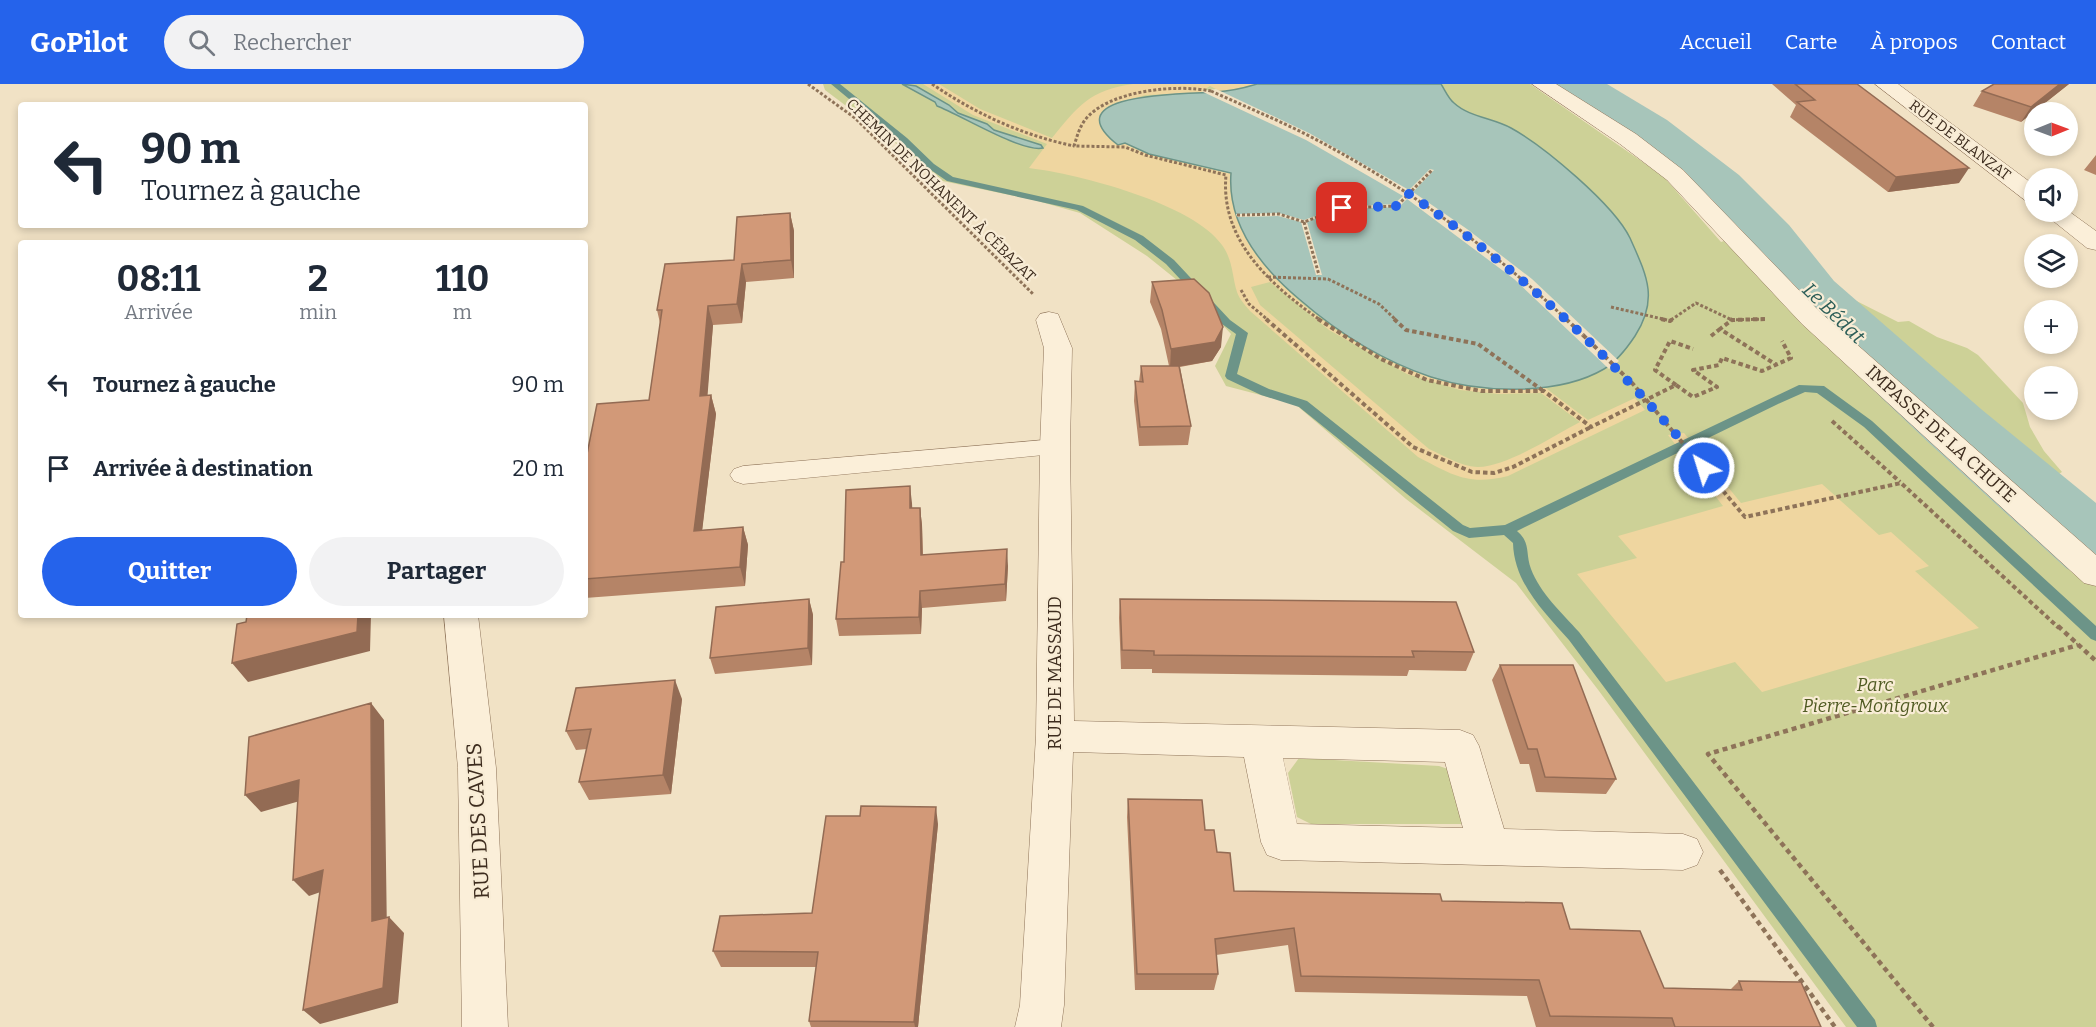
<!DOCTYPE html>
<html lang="fr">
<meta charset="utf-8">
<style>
body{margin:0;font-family:Bitter,serif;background:#f2f2f3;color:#1f2937;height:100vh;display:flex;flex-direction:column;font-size:22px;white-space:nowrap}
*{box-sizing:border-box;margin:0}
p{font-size:20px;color:#747a83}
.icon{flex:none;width:33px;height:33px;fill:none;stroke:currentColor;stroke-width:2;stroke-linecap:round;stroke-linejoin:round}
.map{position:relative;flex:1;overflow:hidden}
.drawer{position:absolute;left:18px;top:156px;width:570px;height:378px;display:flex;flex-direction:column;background:#fff;border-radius:6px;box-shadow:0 3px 9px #0003}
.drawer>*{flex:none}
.banner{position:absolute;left:18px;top:18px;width:570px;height:126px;border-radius:6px;box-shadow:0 3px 9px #0003;background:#fff;color:#1f2937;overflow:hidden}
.needle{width:39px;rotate:89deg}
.fabs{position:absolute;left:2024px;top:18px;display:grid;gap:12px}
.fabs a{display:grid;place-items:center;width:54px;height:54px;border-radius:50%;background:#fff;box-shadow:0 3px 9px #0003;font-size:30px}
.pin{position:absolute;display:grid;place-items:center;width:51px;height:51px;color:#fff;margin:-26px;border-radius:12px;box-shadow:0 3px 9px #0006}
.me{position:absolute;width:66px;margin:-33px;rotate:321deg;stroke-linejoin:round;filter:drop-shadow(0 0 4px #0008)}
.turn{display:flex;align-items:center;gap:21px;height:126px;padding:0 24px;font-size:27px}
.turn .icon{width:78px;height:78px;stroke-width:2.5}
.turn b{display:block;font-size:42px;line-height:51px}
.eta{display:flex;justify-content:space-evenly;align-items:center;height:102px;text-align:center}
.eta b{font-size:36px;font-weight:700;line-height:42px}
.cta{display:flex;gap:12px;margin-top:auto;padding:12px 24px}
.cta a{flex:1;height:69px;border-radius:36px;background:#2563eb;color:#fff;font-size:24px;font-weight:700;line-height:69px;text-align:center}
.cta a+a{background:#f2f2f3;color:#1f2937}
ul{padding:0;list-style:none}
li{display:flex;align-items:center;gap:18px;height:84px;padding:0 24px}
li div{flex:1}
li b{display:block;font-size:22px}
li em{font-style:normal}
header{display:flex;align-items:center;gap:36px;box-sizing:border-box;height:84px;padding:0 30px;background:#2563eb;color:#fff}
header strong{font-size:28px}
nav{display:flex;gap:33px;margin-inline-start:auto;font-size:21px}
.search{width:420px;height:54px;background:#f2f2f3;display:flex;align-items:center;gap:15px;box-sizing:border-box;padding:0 21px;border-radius:33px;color:#747a83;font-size:22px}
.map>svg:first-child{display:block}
</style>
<header>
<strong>GoPilot</strong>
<div class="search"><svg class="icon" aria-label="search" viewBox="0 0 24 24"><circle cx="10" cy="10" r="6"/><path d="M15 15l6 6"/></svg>Rechercher</div>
<nav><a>Accueil</a><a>Carte</a><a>À propos</a><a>Contact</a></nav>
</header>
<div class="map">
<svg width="2096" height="943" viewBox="0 0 2096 943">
<rect width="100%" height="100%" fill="#f1e2c5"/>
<path fill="#cdd197" d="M823,0H1530L1663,92L1721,158L1746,150L1809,181L1827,202L1898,238L1909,237L1937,253L1967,264L1978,271L2023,319L2030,343L2044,367L2062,388L2045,398L2033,399L2052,422L2096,457V943H1846L1599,607L1516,499L1406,415L1295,320L1226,302L1215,282L1231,250L1193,209L1147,172L1080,129L1034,116L933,95L910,70L825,6Z
M1299,674L1439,682L1451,686L1465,740H1311L1297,733L1288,689Z"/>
<path fill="#efd6a0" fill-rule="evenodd" d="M923,0H939L980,25L1052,54C1078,22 1090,6 1133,0H1257L1222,8L1210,2L1202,7L1204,9L1146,11L1123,17L1100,41L1108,53L1118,61L1125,59L1137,65L1231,89C1224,181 1355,272 1434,294C1470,304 1507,307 1543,302L1588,336L1635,314L1645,326L1508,392C1468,402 1453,391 1418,373L1250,227C1246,222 1239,215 1237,208C1232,192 1233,176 1222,161C1194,120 1079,90 1029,84L1047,60L973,31ZM1270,198L1329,246L1407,290L1460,306L1499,310L1541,309L1580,338C1555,351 1505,384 1477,383C1460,382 1445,372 1429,365L1260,221L1251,203Z
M1684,349L1741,419L1822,400L1879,451L1891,448L1929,482L1915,487L1979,544L1762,608L1735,578L1666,598L1577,490L1637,474L1618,452L1723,422L1668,351Z"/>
<path fill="#a7c5ba" stroke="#6c9488" stroke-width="1.5" d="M902,0L916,2L949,21L958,29L987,40L994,46L1041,61L1043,64C1022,69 959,30 937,22L935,18Z
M1257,0H1441C1445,6 1448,14 1454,19C1469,33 1493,34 1511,44C1544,62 1614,121 1630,154C1637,170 1646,188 1648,205C1650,223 1644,238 1635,252C1627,264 1616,278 1604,285C1558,312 1480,309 1431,293C1383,277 1337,248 1299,215C1261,183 1227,141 1231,89L1149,70L1125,59L1118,61C1049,7 1193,10 1216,8C1231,7 1244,4 1257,0Z"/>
<path fill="#f1e2c5" d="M1216,5L1309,49L1409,106L1430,85L1434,86L1413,108L1467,145L1532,195L1619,277L1609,285L1514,195L1407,115L1399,123L1343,125L1307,138L1322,191H1316L1301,138L1278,132L1237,133L1236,130L1279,129L1304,136L1340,123L1394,120L1403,112L1306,56L1201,7Z"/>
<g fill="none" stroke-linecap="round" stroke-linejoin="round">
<path fill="#6c9488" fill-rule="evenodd" d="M831,0H840L907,54L934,80L953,93L1083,122L1143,152L1174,176L1230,236L1248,249L1237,290L1269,305L1307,317L1463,441L1470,444L1505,441L1799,301L1824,302L1872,337L2096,542V557L2091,555L1864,343L1817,309L1805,308L1778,320L1517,447C1531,459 1525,468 1531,485C1540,509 1562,529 1579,548L1875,936L1877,943H1857L1569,556C1544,528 1514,499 1513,459L1504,451L1469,454L1453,447L1299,323L1261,311L1227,295L1225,292L1236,250L1222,240L1166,180L1135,156L1077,126L947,97L928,84L901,58Z"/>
<path fill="#a7c5ba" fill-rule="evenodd" d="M1545,0H1607L1667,36L1739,91L1789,141L1834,197L1981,325L2096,419V494L2067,485L1929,359L1788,225L1745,167L1697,115L1629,60L1553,11Z"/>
<g stroke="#8e7359" stroke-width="1">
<path id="service" d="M1055,355L1064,357L1067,363L1064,369L743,400L734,397L730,391L734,385L743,382Z"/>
</g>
<g stroke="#8e7359" stroke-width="1">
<path id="minor" d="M1532,0H1556L1636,50L1683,86L1820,228L2096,471V502L2084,499L1802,240L1667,96L1620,60Z
M1049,228L1058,230L1072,264L1070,363L1074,637L1460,646L1473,651L1479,662L1504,745L1683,750L1697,755L1703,768L1697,781L1683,786L1281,776L1267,771L1261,758L1244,673L1073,668L1064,921L1061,943H1015L1020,921L1036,652L1040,363L1044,264L1036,236L1040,230ZM1283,674L1445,678L1463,744L1297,740Z
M444,531H478L496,684L508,943H462L458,684Z"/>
</g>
<g stroke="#8e7359" stroke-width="1">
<path id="tertiary" d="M1875,0H1898L2034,101V119L2026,117Z
M2067,126L2096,147V166L2087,164L2042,128Z"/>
</g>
<path stroke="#8e7359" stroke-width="3" stroke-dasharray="3 2" stroke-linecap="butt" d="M808,0L855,34L1033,210
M932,0C976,30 1022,51 1074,62
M1211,7C1177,0 1108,6 1085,36C1079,44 1077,53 1074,62L1125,63L1145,71L1226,91C1220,157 1271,201 1320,236
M1237,131L1279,130L1304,138L1342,124L1397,122L1432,86
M1304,138L1319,191
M1268,193L1328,195L1379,220L1396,236
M1241,206L1249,220L1268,236
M1611,223L1667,236
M1671,236L1696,219L1732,236
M1731,236L1765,235"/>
<path stroke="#8e7359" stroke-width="4" stroke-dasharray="4.5 3" stroke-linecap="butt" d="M1266,235L1413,363L1472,388L1494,389L1513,383L1591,343
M1318,235L1381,275L1427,296L1481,307H1544L1591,343L1676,301L1693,313L1717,303L1693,286L1719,281L1722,274L1762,287L1791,274L1782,257
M1394,235L1406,246L1478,260L1542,306
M1661,235L1670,237L1673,235
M1730,235L1732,236
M1765,235L1732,236L1720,245L1775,280
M1583,251L1633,300L1745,433L1901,399L2059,544
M1711,252L1720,245
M1676,301L1655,286L1670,257L1693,265
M1832,337L1900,398"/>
<path stroke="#8e7359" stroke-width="4.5" stroke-dasharray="5 4" stroke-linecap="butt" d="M2058,542L2096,577
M1720,786L1835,943
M1933,943L1708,670L2078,561"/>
<use href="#service" fill="#fbefd9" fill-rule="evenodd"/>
<use href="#minor" fill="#fbefd9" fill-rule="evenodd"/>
<use href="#tertiary" fill="#fbefd9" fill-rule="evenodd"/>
<path stroke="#8e7359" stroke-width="3" stroke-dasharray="3 2" stroke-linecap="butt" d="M1211,7C1246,23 1281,37 1315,55C1407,103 1492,165 1567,236"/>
<path stroke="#8e7359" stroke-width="4" stroke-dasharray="4.5 3" stroke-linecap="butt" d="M1566,235L1583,251"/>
</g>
<path fill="#b58467" d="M1772,0H1857L1959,99L1888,108L1790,33L1796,21Z
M2069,0L2021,38L1973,22L1982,7Z
M2096,71V91L2084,86Z
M790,129L794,147V194L746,198L742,239L713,241L707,311H711L716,330L702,446L743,443L748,461L745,502L585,514V380L649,316L660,239L657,226L734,176Z
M1152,198L1221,263L1212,277L1180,283L1191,342L1188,361L1139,362L1134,317L1135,297L1139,298L1141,282H1169L1161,245L1150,218Z
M912,419V424H920L922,441L923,471L1008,482L1006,517L922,524L921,550L839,552L836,535L844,478Z
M809,515L813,531L812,581L715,590L710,574Z
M1120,515L1474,568L1466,587L1409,586L1407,592L1152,589V585H1121L1119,534Z
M1500,581L1616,695L1606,710L1536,708L1529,680H1520L1492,596Z
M682,615L671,710L589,716L579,698L587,665L576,666L566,647Z
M1128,715L1205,746L1217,768L1234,807L1442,817L1570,845L1664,904L1731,905L1739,897L1821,943H1536L1527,912L1295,908L1288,861L1216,871L1218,890L1214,906H1135L1127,733Z
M938,740L918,943H811L809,937L816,883H721L713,867L812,829Z"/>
<path fill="#936b54" d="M2060,0H2069L2021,38L2031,23Z
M1969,84L1959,99L1888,108L1896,93Z
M790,129L794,147V194L791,176Z
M742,180L746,198L742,239L737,220Z
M708,222L713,241L706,331L700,312Z
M1223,243L1221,263L1212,277L1170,284L1171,265Z
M711,311L716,330L700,465L694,447Z
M910,402L912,419L913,441L910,424Z
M920,424L922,441L923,488L921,471Z
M743,443L748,461L745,502L740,483Z
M1007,465L1008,482L1006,517L1005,500Z
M920,507L922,524L921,550L919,533Z
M809,515L813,531L812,581L808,564Z
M358,531H371L370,567L248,598L232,579Z
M675,596L682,615L671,710L663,691Z
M371,619L384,636L387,853L372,837Z
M299,696L314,713L261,728L245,711Z
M936,723L938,740L918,943H915L914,938Z
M323,786L338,802L309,812L293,796Z
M389,833L404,849L398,919L320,940L303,926Z"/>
<path fill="#d29978" stroke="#936b54" stroke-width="1.5" d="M1795,0H1857L1969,84L1896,93L1797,18L1815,16Z
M1994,0H2060L2031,23L1982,7Z
M790,129L791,176L742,180L737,220L708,222L700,312L711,311L694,447L743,443L740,483L585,495V380L597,320L649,316L662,226H657L665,180L734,176L737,133Z
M1194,195L1209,209L1223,243L1215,258L1171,265L1162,226L1152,198Z
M1141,282H1179L1191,342L1140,343L1135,297L1143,298Z
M910,402V424H920L921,471L1007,465L1005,500L920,507L919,533L836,535L841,478H844L846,406Z
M809,515L808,564L710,574L716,523Z
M1120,515L1456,518L1474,568L1412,567L1414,573L1154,571V567L1122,566Z
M247,531H358L357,548L232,579L237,540L246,538Z
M1500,581H1573L1616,695L1545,693L1537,665H1528Z
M675,596L663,691L579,698L591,645L566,647L576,604Z
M371,619L372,837L389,833L383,904L303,926L323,786L293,796L299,696L245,711L249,653Z
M1128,715L1202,716L1205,746H1214L1217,768L1230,769L1234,807L1440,810L1442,817L1562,819L1570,845L1640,847L1664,904L1742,906L1739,897L1801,898L1821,943H1675L1672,934L1550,932L1539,896L1301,892L1294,844L1215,855L1218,890H1137Z
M861,722L936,723L914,938L809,937L818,868L713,867L720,832L812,829L826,732H860Z"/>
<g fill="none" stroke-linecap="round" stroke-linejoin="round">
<path stroke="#2563eb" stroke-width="10" stroke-dasharray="0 18" d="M1342,124L1397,122L1409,110C1522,187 1618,278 1704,384"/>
</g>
<g text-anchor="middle" stroke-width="4.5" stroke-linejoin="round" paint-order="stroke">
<g font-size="15" fill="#3d2c1e" stroke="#f8ecd5">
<text transform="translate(1960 56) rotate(37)" y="5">RUE DE BLANZAT</text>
<text transform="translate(941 106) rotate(44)" y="5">CHEMIN DE NOHANENT À CÉBAZAT</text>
</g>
<g font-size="18" fill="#3d2c1e" stroke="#f8ecd5">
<text transform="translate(1941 350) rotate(42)" y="6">IMPASSE DE LA CHUTE</text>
<text transform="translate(1055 589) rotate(-90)" y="6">RUE DE MASSAUD</text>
</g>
<g font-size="18" font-style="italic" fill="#505b23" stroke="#f8ecd5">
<text x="1875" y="607">Parc<tspan x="1875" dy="21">Pierre-Montgroux</tspan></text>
</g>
<g font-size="20" font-style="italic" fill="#2c5e58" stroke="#f8ecd5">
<text transform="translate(1834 229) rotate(44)" y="7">Le Bédat</text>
</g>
<g font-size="21" fill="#3d2c1e" stroke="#f8ecd5">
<text transform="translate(478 737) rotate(-93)" y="7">RUE DES CAVES</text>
</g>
</g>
</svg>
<div class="fabs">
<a><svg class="needle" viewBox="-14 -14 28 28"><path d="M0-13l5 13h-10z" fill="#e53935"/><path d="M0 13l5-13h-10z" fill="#747a83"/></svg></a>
<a><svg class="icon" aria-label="sound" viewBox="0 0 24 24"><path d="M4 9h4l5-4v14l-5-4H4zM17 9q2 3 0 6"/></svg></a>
<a><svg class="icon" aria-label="layers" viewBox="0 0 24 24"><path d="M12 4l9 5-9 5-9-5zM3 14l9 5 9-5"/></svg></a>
<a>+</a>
<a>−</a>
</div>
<div class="pin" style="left:1342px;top:124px;background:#d93025"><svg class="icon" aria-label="arrive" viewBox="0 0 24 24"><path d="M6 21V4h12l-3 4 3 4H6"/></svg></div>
<svg class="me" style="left:1704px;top:384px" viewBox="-20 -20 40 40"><circle r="17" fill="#2563eb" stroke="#fff" stroke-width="3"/><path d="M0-11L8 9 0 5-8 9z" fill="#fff"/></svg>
<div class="banner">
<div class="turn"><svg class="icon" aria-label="left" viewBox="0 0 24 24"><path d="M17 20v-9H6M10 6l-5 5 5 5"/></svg><div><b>90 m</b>Tournez à gauche</div></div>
</div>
<section class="drawer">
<div class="eta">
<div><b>08:11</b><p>Arrivée</p></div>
<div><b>2</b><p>min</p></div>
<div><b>110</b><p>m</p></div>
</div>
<ul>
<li><svg class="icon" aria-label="left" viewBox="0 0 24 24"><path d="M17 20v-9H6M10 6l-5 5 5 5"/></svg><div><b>Tournez à gauche</b></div><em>90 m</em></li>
<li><svg class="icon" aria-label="arrive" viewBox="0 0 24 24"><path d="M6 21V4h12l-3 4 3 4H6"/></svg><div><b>Arrivée à destination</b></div><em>20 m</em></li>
</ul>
<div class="cta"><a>Quitter</a><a>Partager</a></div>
</section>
</div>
